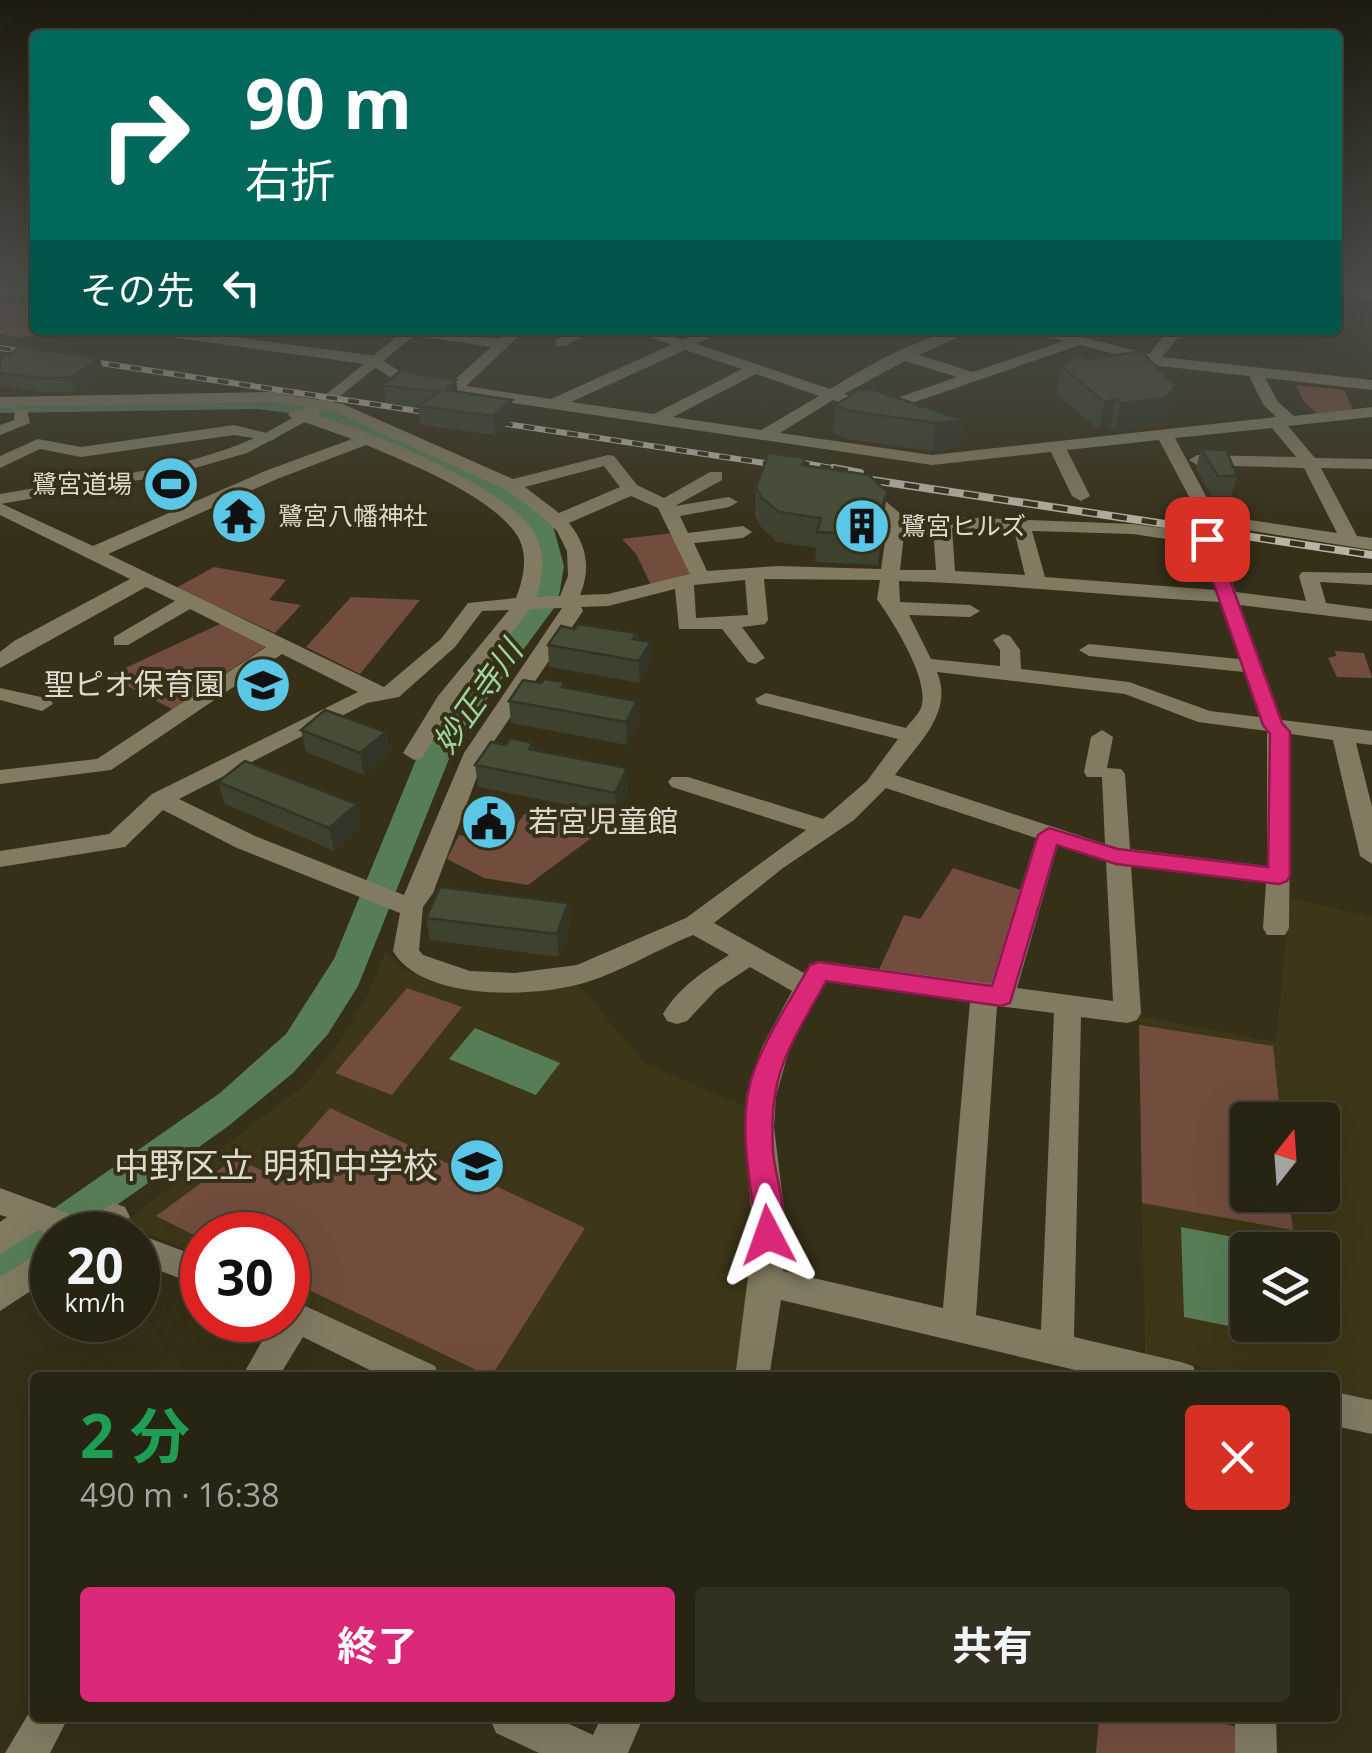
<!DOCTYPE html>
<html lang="ja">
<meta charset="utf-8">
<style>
body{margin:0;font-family:"Open Sans","Noto Sans JP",sans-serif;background:#343021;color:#f1f3f6;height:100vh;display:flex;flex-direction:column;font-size:38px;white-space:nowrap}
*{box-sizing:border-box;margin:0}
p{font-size:32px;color:#a5a4a0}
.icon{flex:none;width:55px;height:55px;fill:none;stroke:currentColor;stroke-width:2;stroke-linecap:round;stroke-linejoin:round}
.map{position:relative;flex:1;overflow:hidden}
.side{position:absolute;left:30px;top:1372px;width:1310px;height:350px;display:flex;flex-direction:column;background:#282413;border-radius:10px;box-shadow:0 10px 40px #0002,0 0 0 2px #444133}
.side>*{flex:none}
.hud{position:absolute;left:30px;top:30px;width:1312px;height:305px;border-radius:10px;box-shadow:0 10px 40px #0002,0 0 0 2px #444133;background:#00695c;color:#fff;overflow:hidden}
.needle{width:65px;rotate:17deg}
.controls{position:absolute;left:1230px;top:1102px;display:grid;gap:20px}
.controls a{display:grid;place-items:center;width:110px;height:110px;border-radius:10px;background:#282413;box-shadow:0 10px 40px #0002,0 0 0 2px #444133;font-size:50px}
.speed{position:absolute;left:30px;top:1212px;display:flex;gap:20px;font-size:50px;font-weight:700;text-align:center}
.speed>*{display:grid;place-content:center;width:130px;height:130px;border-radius:50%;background:#282413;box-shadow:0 10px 40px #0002,0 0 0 2px #444133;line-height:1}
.speed small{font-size:25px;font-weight:400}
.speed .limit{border:15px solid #d22;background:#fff;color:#111}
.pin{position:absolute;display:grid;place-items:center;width:85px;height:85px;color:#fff;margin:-42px;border-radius:20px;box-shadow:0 5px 15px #0006}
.me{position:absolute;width:110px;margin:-55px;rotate:356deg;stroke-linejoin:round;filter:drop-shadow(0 0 8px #0008)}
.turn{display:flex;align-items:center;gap:35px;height:210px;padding:0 50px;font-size:45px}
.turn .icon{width:130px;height:130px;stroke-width:2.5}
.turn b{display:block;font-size:70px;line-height:85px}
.then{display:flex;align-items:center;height:95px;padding:0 50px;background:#0003;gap:20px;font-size:38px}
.round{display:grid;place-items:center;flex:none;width:105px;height:105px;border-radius:10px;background:#343021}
.headline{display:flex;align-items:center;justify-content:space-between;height:170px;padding:0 50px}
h1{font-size:60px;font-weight:700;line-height:75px;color:#1e9e55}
.action{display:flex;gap:20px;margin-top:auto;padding:20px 50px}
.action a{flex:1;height:115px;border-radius:10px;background:#db2777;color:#fff;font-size:40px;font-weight:700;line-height:115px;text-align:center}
.action a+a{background:#343021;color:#f1f3f6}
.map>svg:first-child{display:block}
</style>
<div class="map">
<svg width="1372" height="1753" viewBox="0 0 1372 1753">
<rect width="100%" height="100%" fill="#363019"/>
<path fill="#3e3618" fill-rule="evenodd" d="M1290,898L1372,917V1405L1335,1396V1378L1249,1377L1145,1355L1139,1016L1276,1042ZM1248,1120H1322V1195H1248ZM1248,1250H1322V1325H1248Z
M386,951L402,968L449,987L510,993L579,985L644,1063L753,1110L759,1259L740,1377H463L426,1366L288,1300V1235H202V1256L123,1223L305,1085L335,1048L368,994Z"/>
<path fill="#724d3d" d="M35,301V330H64L20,338L0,334V305Z
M1296,385L1344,390L1353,410L1318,414L1304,402Z
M672,533L692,570L689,575L652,587L636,554L622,539Z
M214,567L286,580L269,600L301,605L275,633L176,588Z
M351,597L420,600L360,674L306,647Z
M222,623L268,645L172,709L108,676Z
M1335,651L1364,653L1372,678L1337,677L1328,658L1336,656Z
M524,814L602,830L528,885L484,878L447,859L459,835L505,843Z
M953,868L1024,891L996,986L877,974L904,915L920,919Z
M407,988L462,1007L392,1095L335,1073Z
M1139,1025L1273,1046L1281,1120H1248V1195H1289L1293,1230L1142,1203Z
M330,1108L585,1228L491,1377L288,1280V1235H202V1239L156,1216L234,1159L272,1174Z
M1099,1718H1206L1240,1728L1239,1753H1096Z"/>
<path fill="#577d57" d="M256,399L327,407L512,489L553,526L564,566L560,590L557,604L475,715L451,754L358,986L328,1034L293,1073L227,1127L110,1210L52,1235V1252L0,1288V1246L220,1093L286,1034L334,959L418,755L538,565L509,510L313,416L258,409L0,413V404Z
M475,1028L560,1063L536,1095L449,1059Z
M1181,1227L1265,1243L1266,1250H1248V1325H1273V1335L1184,1317Z"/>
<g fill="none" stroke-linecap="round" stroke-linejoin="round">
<path fill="#827b62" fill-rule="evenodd" d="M180,330L376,356L410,378L450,384L491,347L413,335L406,330L499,339L510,330H525L466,386L551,399L671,345L633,330H654L683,340L705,330H724L697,344L830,389C870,365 927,330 974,330L919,355L973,372L1064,341L1030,330H1054L1149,354L1169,330H1184L1162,357L1372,380V390L1265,378L1278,402L1294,416L1372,407V417L1288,426L1315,458L1372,459V469L1321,468L1357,536L1372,538V550L1203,523L1159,440L1067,450L1090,496L1081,501L1072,496L1051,452L932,465L405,387L372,365L177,338L170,334ZM1080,345L1160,366L1249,376L1263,404L1276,417L932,455L780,433L833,400L877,415ZM685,350L742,369L654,414L571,402ZM905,361L957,377L877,405L844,394ZM756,374L819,396L761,430L673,417ZM1272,428L1296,457L1197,455L1189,460L1197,465L1304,468L1337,533L1216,515L1175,438Z
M575,330H593L566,346H556V340Z
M272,392L343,404L513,479L608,455L614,456L637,485L664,498L710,472H722V480L675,506L729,497L738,502L729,507L680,516L688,533L743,526L752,532L743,538L694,543L707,571L777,566L881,569L888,521L859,491L868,486L902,515L1133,524L1214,535L1236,592L1306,601L1299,576L1302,572L1372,573V585L1320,582L1326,603L1372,609V621L1240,605L1282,720L1372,731V745L1356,743L1372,807V864L1360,856L1333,740L1291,734L1289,928L1285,935H1267L1263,928L1266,883L1131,866L1141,1013L1137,1020L1127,1023L1081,1017L1074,1337L1181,1362L1193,1366L1198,1378H1109L781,1300L769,1378H735L753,1238L745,1127L746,1096L762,1047L792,991L750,967L717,989L687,1021L677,1024L667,1021L663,1014C678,988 704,971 729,955L693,935C659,949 622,971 587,982C537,998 422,1002 393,951L400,913L237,848L163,810L125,847L0,867V851L109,834L152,794L358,692L282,654L111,770L0,784V770L97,759L266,647L190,609L128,645H114V637L175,601L146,587L0,668V652L14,641L130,579L0,515V503L93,546L265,471L352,439L290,417L288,414L296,409C353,424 502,482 533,531C546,552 544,574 536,597L560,596L568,576L567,551L557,531L540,515L505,489L333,411L272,402L0,407V397ZM366,445C409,463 486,494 514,531C530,551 524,577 516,598L468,603L441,639L384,687L108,554L277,479ZM604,466L620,487L559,513L525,487ZM631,496L658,508L690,574L608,594L580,595C591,569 587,545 569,523ZM905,526L933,527L936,570H900ZM952,528L1014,530L1025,575L955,571ZM1032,531L1133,534L1199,544L1216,590L1045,577ZM764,579L880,580L877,599C893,622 931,681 921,708C918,715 910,722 906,728L766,693L755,699L758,704L898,739L867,781L823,819L688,777H672L668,782L672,787L806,830L686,918L577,965L515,973L470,971L423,955L419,950L423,907L433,893L486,753L583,611L581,607L608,606L675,589L679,629H722L748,662L755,664L765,658L742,627L765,624L768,620ZM745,580L748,615L696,618L694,585ZM899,581C1006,584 1112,596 1220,602L1239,659L1089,644L1079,650L1089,656L1244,672L1259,717L1210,711L1129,682L1021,669L1020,650L1010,636L1003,634L993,640L1000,650V666L931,659L909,615L970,617L980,611L970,605L900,602ZM562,608L464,753L404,895L255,836L179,799L367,703L399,697L455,647L482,611L509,610L438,696L403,753L414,760L422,758L454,706L530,609ZM937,672L1125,694L1198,722L1267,731V866L1130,849L1125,774L1121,769L1107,768L1113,737L1102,730L1091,737L1084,772L1087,777H1102L1105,844L895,775C918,743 954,713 937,672ZM886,788L1036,838L991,984L819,961L810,964L804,973L714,923L783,868L854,820ZM1058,845L1106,861L1113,1001L1017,988ZM826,982L970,1002L943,1308L783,1271L785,1218L774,1127L776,1096L790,1047ZM997,1006L1054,1013L1041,1330L976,1315Z
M15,410H27L30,423L0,435V425L14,420Z
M234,425L279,436L271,441L234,435L81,457L40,449L0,468V456L38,439L81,447Z
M0,688L50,699L53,704L42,711L0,700Z
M0,1188L86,1220L114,1203L125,1207L130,1217L114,1235H52L39,1230L0,1254V1222L7,1217L0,1215Z
M138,1234L202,1258V1287L138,1262Z
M52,1245V1277L0,1311V1277Z
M288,1298L435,1366L440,1378H386L303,1337L278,1378H241L274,1320H288Z
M1335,1392L1372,1400V1434L1335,1426Z
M35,1703V1718H68L50,1753H5Z
M490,1718H556L593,1735L601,1718H643L628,1753H539L496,1733Z
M1235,1718H1276L1277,1753H1235Z"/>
<path fill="#827b62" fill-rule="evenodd" d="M1339,291L1372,293V301L1341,294Z
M405,330H421L316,416L247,453L174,474L0,504V494C90,477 186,473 269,431C319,405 361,365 405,330Z"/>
<g stroke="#b8b4a5" stroke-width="6">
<path id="rail-far1" d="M0,348L445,415
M480,420L791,467
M777,458L847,471"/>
</g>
<g stroke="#b8b4a5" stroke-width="8">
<path id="rail" d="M833,468L860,473
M845,476L1372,555"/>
</g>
<use href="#rail-far1" stroke="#363019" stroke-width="4" stroke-dasharray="11" stroke-linecap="butt"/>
<use href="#rail" stroke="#363019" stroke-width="5" stroke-dasharray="15" stroke-linecap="butt"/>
</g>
<path fill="#3d412e" d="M0,360L104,372L74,392H44L0,386Z
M1061,366L1168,414L1159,426L1115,431L1110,427L1099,430L1056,394Z
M456,380L458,392L514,419L495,435L421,425L418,408L386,403L383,385Z
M835,405L963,420L959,448L932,451L848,439L833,433Z
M1201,449L1237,476L1231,496H1212L1196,469Z
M805,465L887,492L878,565L815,562L816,548L777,542L761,527L755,516L756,487Z
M574,629L636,633L637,639L651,663L640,683L549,667L548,645Z
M565,688L638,723L627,745L511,723L509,701Z
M301,730L386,732L390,754L364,775L306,752Z
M532,743L533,750L628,791L616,815L478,787L475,765L506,745Z
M218,782L362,826L334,851L225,804Z
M568,903L570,926L559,957L430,940L426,918Z"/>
<path fill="#323526" d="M100,358L104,372L74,392L70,378Z
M456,380L458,399L447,390Z
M1175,386L1168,414L1159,426L1115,431L1121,403Z
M1116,399L1110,427L1099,430L1105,402Z
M512,400L514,419L495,435L493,416Z
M963,420L959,448L932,451L936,423Z
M887,492L878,565L882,525L877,522Z
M651,642V663L640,683L639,661Z
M637,701L638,723L627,745L626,722Z
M386,732L390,754L364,775L360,753Z
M627,768L628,791L616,815L615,793Z
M357,804L362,826L334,851L329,828Z
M568,903L570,926L559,957L557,934Z"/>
<path fill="#474c36" stroke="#323526" stroke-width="2.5" d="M20,347L100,358L70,378H40L0,373V360Z
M1141,351L1175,386L1166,398L1121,403L1116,399L1105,402L1061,366L1077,356L1090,359Z
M400,371L456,380L447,390L512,400L493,416L418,406L440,392L383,385Z
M860,390H874L963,420L936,423L850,411L835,405Z
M1201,449L1226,450L1237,476H1218Z
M769,453L805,458L802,465L869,475L887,492L877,522H883L881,535L817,532L821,518L779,512L762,498L756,487Z
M578,624L636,633L633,639L651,642L639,661L548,645L561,626L574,629Z
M544,679L564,682L562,687L637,701L626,722L509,701L523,680L541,683Z
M325,710L386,732L360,753L301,730Z
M510,738L532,743L529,749L627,768L615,793L475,765L491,742L506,745Z
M245,761L357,804L329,828L218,782Z
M440,887L568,903L557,934L426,918Z"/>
<linearGradient id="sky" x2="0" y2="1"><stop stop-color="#1e1a0e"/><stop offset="0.54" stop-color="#4c4e49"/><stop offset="1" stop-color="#4c4e49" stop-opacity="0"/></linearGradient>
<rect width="1372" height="536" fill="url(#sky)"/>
<path fill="#db2777" stroke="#8e194d" stroke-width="2.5" d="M1207,534L1215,539L1282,723L1290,732V876L1287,881L1279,884L1116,864L1057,845L1010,1003L1001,1006L826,981C807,1017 780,1055 775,1096C772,1113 772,1134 773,1151C775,1181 792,1216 778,1244L768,1248L758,1244C751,1230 755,1214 752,1199C746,1157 739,1108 755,1068C768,1033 792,998 810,965L819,962L992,986L1038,835L1049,828L1118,849L1268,867L1270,734L1263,725L1198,539Z"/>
<defs>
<g id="stadium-disc" transform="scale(2.875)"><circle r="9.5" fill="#5bc7e7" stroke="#363019"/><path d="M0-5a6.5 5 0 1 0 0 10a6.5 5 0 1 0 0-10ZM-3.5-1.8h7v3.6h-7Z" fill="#111"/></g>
<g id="temple-disc" transform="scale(2.875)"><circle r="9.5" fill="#5bc7e7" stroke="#363019"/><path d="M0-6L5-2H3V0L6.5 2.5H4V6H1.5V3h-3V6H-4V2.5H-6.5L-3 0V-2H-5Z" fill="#111"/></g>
<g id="building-disc" transform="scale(2.875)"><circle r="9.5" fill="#5bc7e7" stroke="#363019"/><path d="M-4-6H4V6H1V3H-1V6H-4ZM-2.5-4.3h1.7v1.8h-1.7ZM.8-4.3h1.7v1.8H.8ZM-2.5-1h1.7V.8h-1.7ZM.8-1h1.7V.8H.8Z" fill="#111"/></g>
<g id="school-disc" transform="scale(2.875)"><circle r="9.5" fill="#5bc7e7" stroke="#363019"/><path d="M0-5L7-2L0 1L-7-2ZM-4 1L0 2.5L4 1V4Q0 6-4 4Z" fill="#111"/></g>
<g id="civic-disc" transform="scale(2.875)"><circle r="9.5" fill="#5bc7e7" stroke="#363019"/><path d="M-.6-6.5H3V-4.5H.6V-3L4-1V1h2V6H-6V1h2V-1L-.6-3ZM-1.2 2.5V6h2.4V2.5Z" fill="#111"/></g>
</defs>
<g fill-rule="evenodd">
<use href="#stadium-disc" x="171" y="484"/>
<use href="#temple-disc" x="239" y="516"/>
<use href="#building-disc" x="862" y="526"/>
<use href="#school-disc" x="263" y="685"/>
<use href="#civic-disc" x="489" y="822"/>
<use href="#school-disc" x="477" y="1166"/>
</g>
<g text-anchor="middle" stroke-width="8" stroke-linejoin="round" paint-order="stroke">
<g font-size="25" fill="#dedacd" stroke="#363019" text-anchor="start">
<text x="132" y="493" text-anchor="end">鷺宮道場</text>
<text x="278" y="525">鷺宮八幡神社</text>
<text x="901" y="535">鷺宮ヒルズ</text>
</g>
<g font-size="30" fill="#dedacd" stroke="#363019" text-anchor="end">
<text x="224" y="695">聖ピオ保育園</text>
<text x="528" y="832" text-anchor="start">若宮児童館</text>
</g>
<g font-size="32" font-style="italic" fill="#9bd69c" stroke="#363019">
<text transform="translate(478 697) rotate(-55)" y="11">妙正寺川</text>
</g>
<g font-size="35" fill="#dedacd" stroke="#363019" text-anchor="end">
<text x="438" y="1178">中野区立 明和中学校</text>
</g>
</g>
</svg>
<div class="controls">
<a><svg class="needle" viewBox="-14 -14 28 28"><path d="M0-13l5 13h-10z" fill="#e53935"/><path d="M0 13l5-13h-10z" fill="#a5a4a0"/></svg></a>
<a><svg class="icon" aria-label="layers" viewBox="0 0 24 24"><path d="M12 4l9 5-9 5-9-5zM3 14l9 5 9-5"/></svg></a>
</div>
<div class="speed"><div>20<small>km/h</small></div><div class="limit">30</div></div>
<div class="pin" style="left:1207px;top:539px;background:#d93025"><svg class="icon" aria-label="arrive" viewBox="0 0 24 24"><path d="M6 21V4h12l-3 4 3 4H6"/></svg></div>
<svg class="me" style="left:768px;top:1235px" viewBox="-20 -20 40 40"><path d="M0-17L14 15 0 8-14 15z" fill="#db2777" stroke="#fff" stroke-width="4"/></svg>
<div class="hud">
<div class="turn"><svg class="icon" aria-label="right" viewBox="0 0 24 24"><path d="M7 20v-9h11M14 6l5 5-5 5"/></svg><div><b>90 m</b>右折</div></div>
<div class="then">その先<svg class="icon" aria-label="left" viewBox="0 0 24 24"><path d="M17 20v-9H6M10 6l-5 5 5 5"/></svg></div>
</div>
<section class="side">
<div class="headline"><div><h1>2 分</h1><p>490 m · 16:38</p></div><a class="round" style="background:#d93025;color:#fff"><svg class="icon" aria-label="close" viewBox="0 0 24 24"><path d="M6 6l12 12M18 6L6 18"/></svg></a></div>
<div class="action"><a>終了</a><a>共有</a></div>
</section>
</div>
